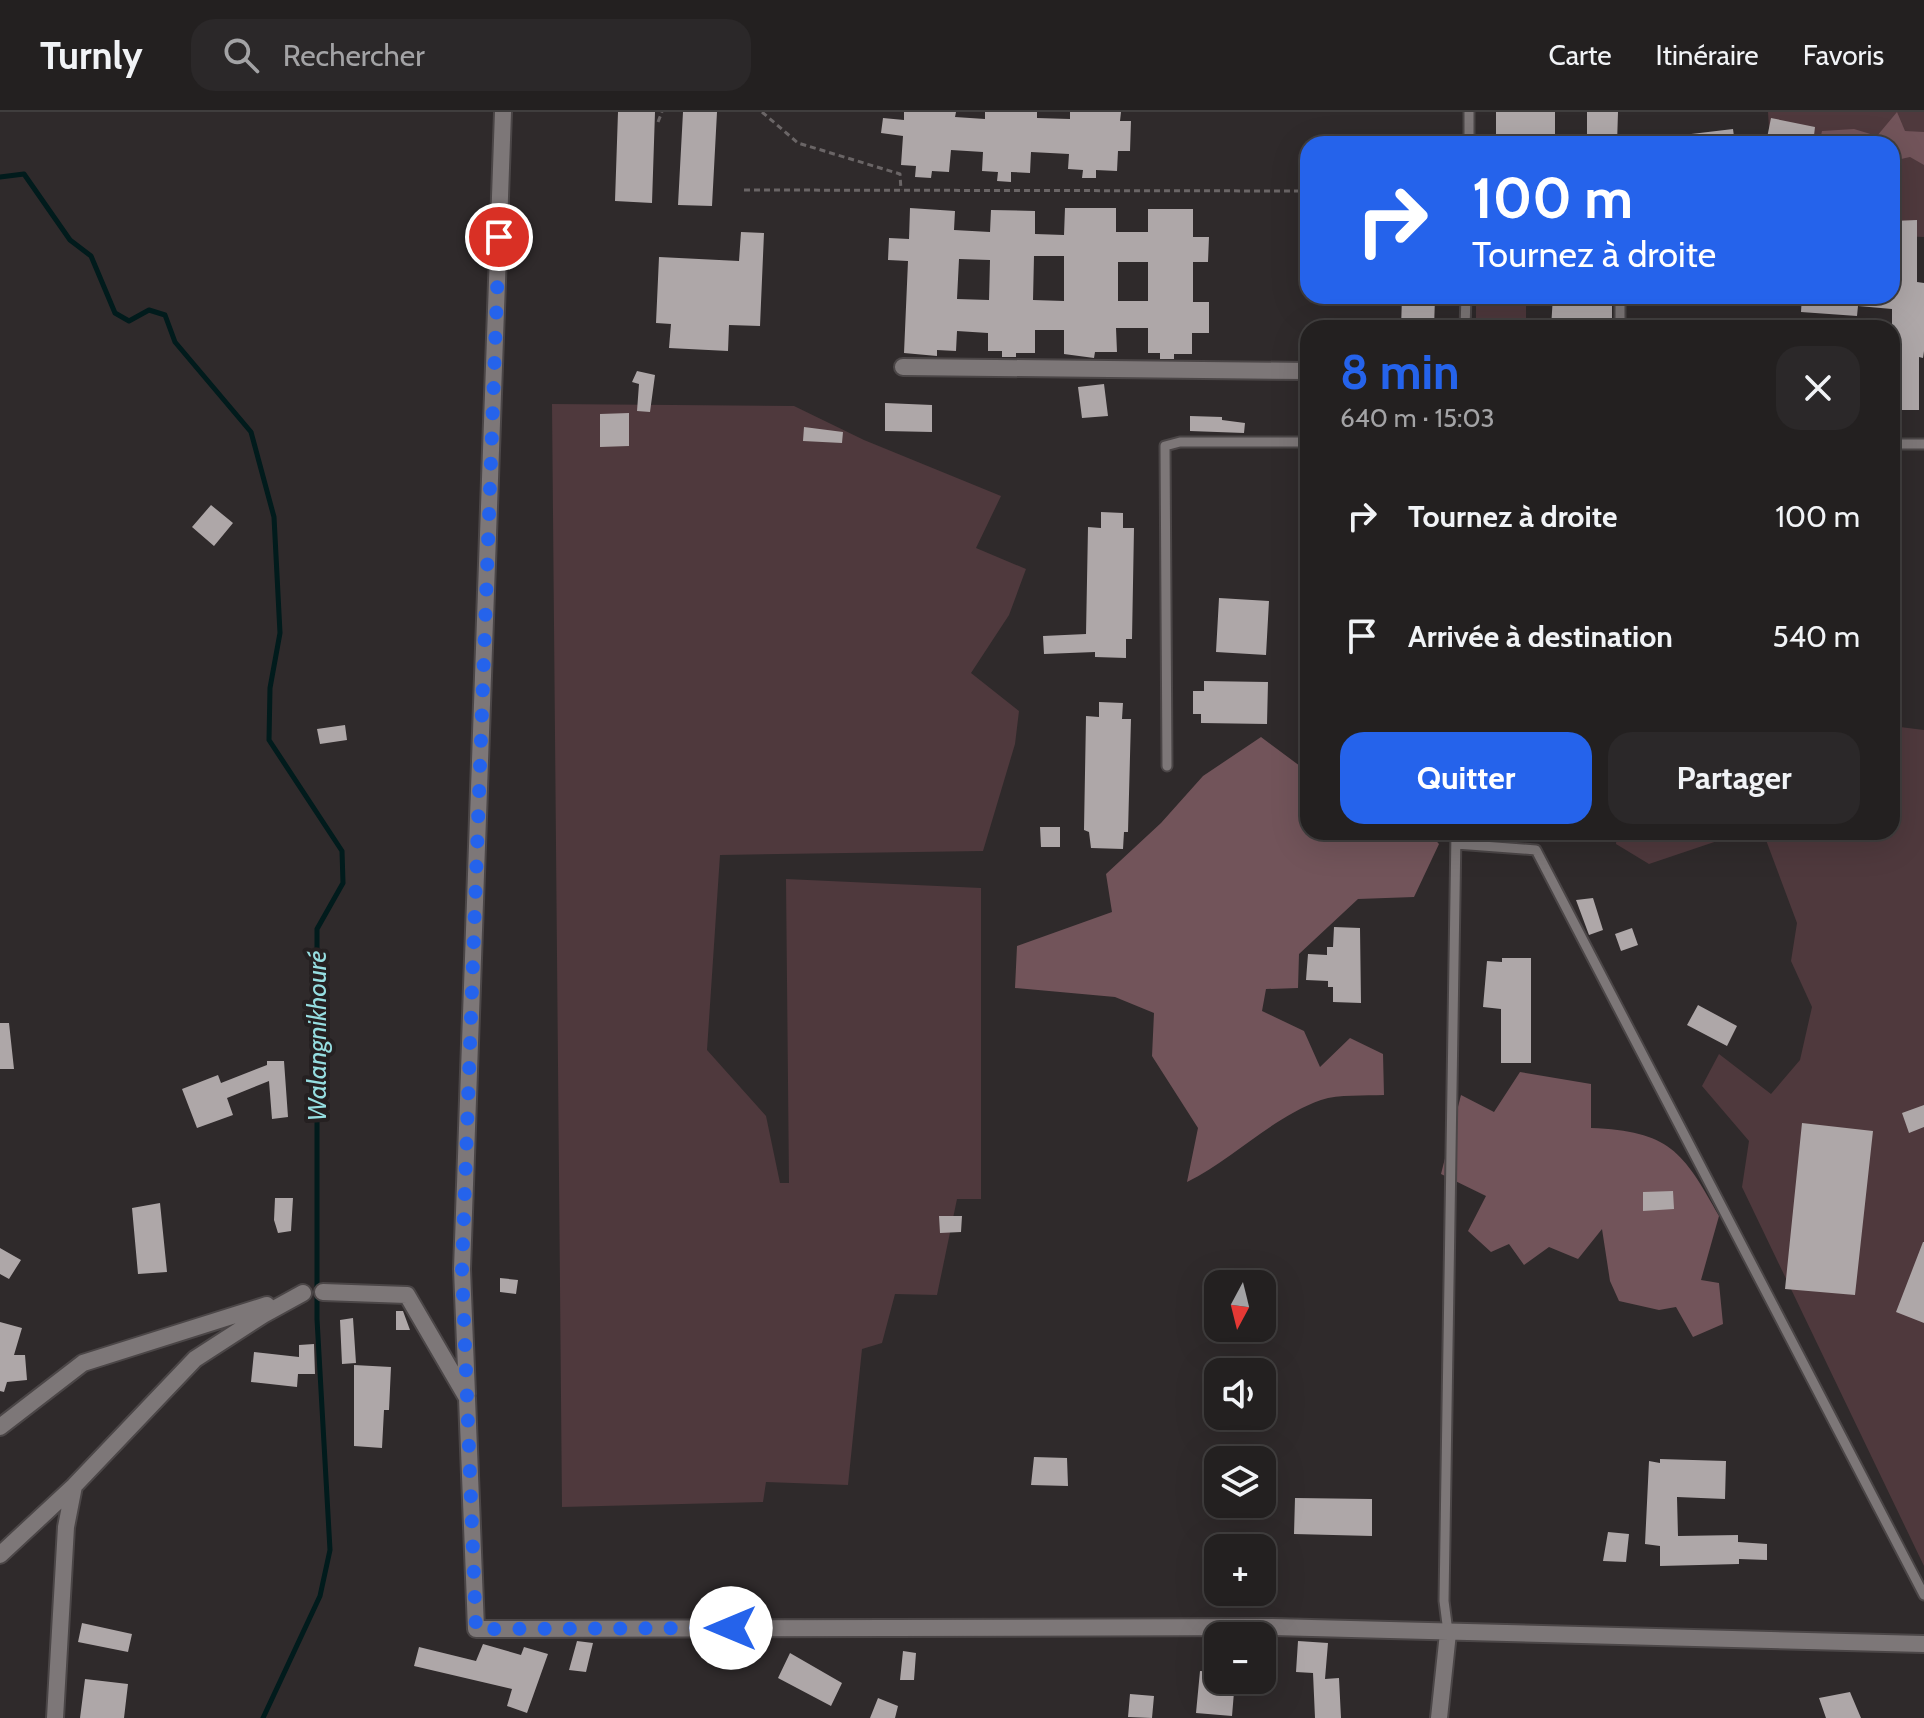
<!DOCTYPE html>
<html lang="fr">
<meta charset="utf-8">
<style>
body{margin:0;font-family:Cabin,sans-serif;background:#2b2829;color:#f1f3f6;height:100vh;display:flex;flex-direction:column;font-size:30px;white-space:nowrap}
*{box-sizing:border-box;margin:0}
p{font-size:26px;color:#a3a3a5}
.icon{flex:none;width:44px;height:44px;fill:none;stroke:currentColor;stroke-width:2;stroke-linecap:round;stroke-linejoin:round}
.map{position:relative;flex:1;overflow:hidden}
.drawer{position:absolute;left:1300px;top:208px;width:600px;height:520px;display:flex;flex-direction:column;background:#232020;border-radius:24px;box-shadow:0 8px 32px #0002,0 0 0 2px #403e3e}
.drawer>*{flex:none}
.guide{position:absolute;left:1300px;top:24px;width:600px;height:168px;border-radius:24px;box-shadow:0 8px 32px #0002,0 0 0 2px #403e3e;background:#2563eb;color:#fff;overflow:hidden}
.needle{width:52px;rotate:187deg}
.controls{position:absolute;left:1204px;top:1158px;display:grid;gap:16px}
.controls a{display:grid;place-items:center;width:72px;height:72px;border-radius:16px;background:#232020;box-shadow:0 8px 32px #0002,0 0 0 2px #403e3e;font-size:40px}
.pin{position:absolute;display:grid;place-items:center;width:68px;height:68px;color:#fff;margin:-34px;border:4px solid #fff;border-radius:50%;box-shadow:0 2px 8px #0007}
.me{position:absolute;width:88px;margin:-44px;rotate:270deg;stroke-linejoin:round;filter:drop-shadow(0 0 6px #0008)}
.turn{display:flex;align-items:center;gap:28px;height:168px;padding:0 40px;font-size:36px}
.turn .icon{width:104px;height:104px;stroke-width:2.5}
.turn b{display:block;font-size:56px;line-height:68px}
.round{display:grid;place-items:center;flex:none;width:84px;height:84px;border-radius:24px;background:#2b2829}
.head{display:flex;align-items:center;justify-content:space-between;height:136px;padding:0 40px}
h1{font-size:48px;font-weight:700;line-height:60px;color:#2563eb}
.action{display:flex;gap:16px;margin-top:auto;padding:16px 40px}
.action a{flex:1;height:92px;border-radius:24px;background:#2563eb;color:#fff;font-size:32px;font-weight:700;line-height:92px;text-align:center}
.action a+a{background:#2b2829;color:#f1f3f6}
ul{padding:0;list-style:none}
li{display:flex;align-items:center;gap:24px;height:120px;padding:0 40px}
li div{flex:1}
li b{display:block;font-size:30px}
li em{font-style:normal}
header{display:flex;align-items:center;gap:48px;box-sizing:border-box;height:112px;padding:0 40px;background:#232020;border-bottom:2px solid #403e3e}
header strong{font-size:38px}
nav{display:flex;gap:44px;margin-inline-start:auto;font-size:28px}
.search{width:560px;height:72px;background:#2b2829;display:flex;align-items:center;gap:20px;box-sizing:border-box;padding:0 28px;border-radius:24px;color:#a3a3a5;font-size:30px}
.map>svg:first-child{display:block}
</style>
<header>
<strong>Turnly</strong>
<div class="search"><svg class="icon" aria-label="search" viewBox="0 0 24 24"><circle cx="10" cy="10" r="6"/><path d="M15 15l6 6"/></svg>Rechercher</div>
<nav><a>Carte</a><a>Itinéraire</a><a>Favoris</a></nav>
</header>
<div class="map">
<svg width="1924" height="1606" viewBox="0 0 1924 1606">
<rect width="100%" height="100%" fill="#2f2a2b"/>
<path fill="#4f393d" d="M1768,0H1924V125L1892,124V32H1770Z
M1476,189L1526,190V216H1476Z
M552,292L794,294L864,328L1001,384L976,436L1026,457L1009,503L971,561L1019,599L1015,632L983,739L720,743L707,938L766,1004L780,1071H789L786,767L981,776V1087H957L937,1183L895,1182L882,1231L862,1237L848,1373L766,1370L763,1390L562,1395Z
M1892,614L1924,618V1454L1742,1075L1749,1029L1702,974L1719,942L1771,982L1800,948L1812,895L1791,849L1797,811L1763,720H1892Z
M1617,720H1744L1649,752L1616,732Z"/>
<path fill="#72545a" d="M1897,0L1905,19L1924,20V53L1910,45L1892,49V32H1819L1822,19L1854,17L1877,24Z
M1261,625L1308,660V720H1428L1439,732L1414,785L1358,787L1299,842L1298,876L1266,877L1262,899L1304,919L1320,955L1350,926L1383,942L1384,983C1365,984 1339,982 1321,988C1271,1006 1233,1047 1187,1070L1198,1016L1152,944L1154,901L1115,885L1015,876L1017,834L1112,800L1106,762L1161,711L1203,664Z
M1520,960L1591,972V1016C1669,1019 1683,1039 1719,1104L1701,1168L1719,1171L1723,1212L1693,1225L1676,1195L1659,1198L1619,1189L1610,1169L1602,1117L1578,1147L1549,1135L1524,1153L1509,1132L1491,1140L1468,1119L1486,1084L1441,1062L1461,983L1494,1000Z"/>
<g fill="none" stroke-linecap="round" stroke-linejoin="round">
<path stroke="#011b1c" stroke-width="5" d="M0,65L24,62L70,128L91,144L115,201L129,209L149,198L165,203L175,230L251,320L274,405L280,521L270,576L269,628L342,739L343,771L317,817V1207L330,1438L320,1484L263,1606"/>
</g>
<path fill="#aea7a8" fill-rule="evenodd" d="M618,0H655L652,91L615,89Z
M683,0H717L712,94L678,93Z
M904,0H956L955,5L985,7V0H1037V6L1070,7V0H1121L1120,9H1131L1130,39H1118L1117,59L1096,58V66H1082L1083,58L1068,57L1069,42L1031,40L1030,61L1011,60V70L997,69L998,60L982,59L983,40L951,38L949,60L932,59L931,66L915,65L916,54L901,53L903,24L881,21L883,6L904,8Z
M1496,0H1555V32H1496Z
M1587,0H1618L1617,32H1587Z
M1771,6L1815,15L1813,32L1767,26Z
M1733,17L1735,32H1684L1683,23Z
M910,96L955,99L954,118L990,120L991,98L1035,99V122L1064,123L1065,96H1116V120H1148V97H1193V125H1209L1208,150H1193V190H1209V221H1192V242H1174V247H1160V241H1148V216H1116L1117,240H1095L1094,246L1064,242V218H1035V241H1016V245H1002V239H988V221L957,219L956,239L937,238V244L904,241L908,149L888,148L889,126L909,127ZM1034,144H1064V189L1033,188ZM959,147L990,148L989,188L957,187ZM1118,150H1148V189H1118Z
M1917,108V170L1924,171V239L1923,246L1919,245V298H1892V197L1858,194L1857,204L1801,200L1802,184H1892V109Z
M741,120L764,121L760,214L729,213L728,239L669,236L671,212L656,211L659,145L739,149Z
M1553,184H1612V216H1551Z
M1402,185L1435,186L1434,216H1401Z
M637,259L655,263L650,300L637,299L639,272L632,270Z
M1104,272L1108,304L1082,306L1078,275Z
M885,291L932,293V320L885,319Z
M629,301V334L600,335V302Z
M1190,304L1222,305V308L1245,311L1244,321L1190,319Z
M804,315L843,320L842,331L803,329Z
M211,393L233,411L214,434L192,415Z
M1101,400L1123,401V416H1134L1132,527H1126V546L1095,545V540L1044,542L1043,524L1086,522L1088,415L1101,416Z
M1219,486L1269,489L1266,543L1216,540Z
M1204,569L1268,570L1267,612L1201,611V602H1193V579H1204Z
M1099,590L1123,591L1122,607H1131L1128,720H1124L1123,737L1091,736L1089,720L1084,718L1086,604L1099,605Z
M345,613L347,628L320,632L317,617Z
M1040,715H1060V735H1041Z
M1593,786L1603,818L1589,823L1576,788Z
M1334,815L1360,816L1361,891L1333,890V875H1328V869L1306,868L1308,842L1327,843V835H1333Z
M1632,816L1638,833L1621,839L1615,822Z
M1502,846H1531V951H1501V897L1483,895L1487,849L1502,850Z
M1698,893L1737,914L1727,934L1687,913Z
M0,911H9L14,957H0Z
M267,949H284L288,1005L272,1007L269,969L227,986L233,1003L197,1016L182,977L218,963L221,971L267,953Z
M1924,993V1015L1909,1021L1902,1001Z
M1802,1011L1873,1019L1855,1183L1785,1177Z
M1673,1079L1674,1097L1643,1099V1080Z
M275,1086H293L291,1119L278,1121L274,1108Z
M160,1091L167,1160L138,1162L132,1096Z
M939,1104H962L961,1120L940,1121Z
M1923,1130H1924V1211L1896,1200Z
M0,1136L21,1148L9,1167L0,1162Z
M500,1166L518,1168L516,1182L500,1180Z
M396,1199H403L410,1218H396Z
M353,1206L356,1251L342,1252L340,1208Z
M0,1210L22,1216L14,1243H25L27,1268L7,1270L4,1280L0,1279Z
M314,1232L315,1262H298L297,1275L251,1270L254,1240L299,1245V1233Z
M354,1253L391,1255L389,1298H384L382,1336L354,1334Z
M1034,1345L1067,1346L1068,1374L1031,1373Z
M1660,1347L1726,1349L1725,1387L1677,1385L1678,1424L1738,1423V1430L1767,1432V1448L1739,1447V1452L1660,1454V1434L1645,1432L1649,1349L1660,1351Z
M1295,1386L1372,1387V1424L1294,1422Z
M1608,1420L1629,1422L1626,1450L1603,1449Z
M82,1511L132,1522L128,1540L78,1530Z
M577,1529L593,1531L586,1560L569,1558Z
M1298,1529L1328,1531L1325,1567L1339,1566L1341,1606H1315L1313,1561L1296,1560Z
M483,1532L521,1543L524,1535L548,1542L527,1601L507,1594L512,1577L414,1554L419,1535L476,1549Z
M903,1539L916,1541L914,1568H900Z
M790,1541L842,1571L831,1594L778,1566Z
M1200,1559L1218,1560V1568H1235L1232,1604L1196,1601Z
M85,1567L128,1572L124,1606H80Z
M1850,1580L1861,1606H1826L1819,1586Z
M1130,1582L1154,1584L1152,1606L1128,1605Z
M878,1586L898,1594L895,1606H870Z"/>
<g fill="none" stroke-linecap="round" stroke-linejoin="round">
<g stroke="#4b4647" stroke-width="13">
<path id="lane" d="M1469,32V0
M1620,184V216
M1465,216L1466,184
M1892,332H1924
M1167,654L1165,334L1180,330H1308
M1456,732L1536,738L1924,1483
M1448,1520L1444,1489L1456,720"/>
</g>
<g stroke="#4b4647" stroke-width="20">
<path id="street" d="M903,255L1308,259
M323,1180L407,1183L467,1286L476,1517L1273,1515L1924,1532
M467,1282L462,1157L503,0
M0,1315L83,1251L267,1193
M0,1443L74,1374L195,1247L263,1203L303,1181
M55,1606L66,1415L74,1374
M1439,1606L1448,1521"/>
</g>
<path stroke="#6a6566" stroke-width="3" stroke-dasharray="6 4" stroke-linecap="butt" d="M762,0L798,31L900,62L901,78
M658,10L662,0
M744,78L1308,79"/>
<use href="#lane" stroke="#7d7778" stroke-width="9"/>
<use href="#street" stroke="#7d7778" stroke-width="16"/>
</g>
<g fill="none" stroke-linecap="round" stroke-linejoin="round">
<path stroke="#2563eb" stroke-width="14" stroke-dasharray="0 25.2" d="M499,125L462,1157L476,1517L731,1516"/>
</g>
<g text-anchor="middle" stroke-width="8" stroke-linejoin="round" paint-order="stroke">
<g font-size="26" font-style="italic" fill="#96dee1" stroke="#252021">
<text transform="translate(317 924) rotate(-90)" y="9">Walangnikhouré</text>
</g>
</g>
</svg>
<div class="controls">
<a><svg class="needle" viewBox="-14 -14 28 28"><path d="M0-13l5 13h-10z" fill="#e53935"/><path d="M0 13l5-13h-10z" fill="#a3a3a5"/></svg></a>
<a><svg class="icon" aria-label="sound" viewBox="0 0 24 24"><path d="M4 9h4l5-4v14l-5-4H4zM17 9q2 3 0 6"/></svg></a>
<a><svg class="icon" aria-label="layers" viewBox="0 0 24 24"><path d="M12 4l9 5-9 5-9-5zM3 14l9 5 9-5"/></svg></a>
<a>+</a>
<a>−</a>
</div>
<div class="pin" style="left:499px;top:125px;background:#d93025"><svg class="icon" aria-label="arrive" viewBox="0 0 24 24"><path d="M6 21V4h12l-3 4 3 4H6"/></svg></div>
<svg class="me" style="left:731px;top:1516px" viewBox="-20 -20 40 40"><circle r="19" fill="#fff"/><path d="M0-13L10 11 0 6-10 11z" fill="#2563eb"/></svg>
<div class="guide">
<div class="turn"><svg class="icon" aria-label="right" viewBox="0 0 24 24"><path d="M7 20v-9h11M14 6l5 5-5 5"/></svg><div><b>100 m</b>Tournez à droite</div></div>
</div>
<section class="drawer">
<div class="head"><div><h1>8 min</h1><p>640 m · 15:03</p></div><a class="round"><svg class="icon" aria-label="close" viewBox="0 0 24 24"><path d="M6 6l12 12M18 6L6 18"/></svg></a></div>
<ul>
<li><svg class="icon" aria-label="right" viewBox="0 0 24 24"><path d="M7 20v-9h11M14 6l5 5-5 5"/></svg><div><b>Tournez à droite</b></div><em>100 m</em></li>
<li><svg class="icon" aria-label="arrive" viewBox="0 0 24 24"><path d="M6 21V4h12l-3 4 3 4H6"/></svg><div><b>Arrivée à destination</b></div><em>540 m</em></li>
</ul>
<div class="action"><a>Quitter</a><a>Partager</a></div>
</section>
</div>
